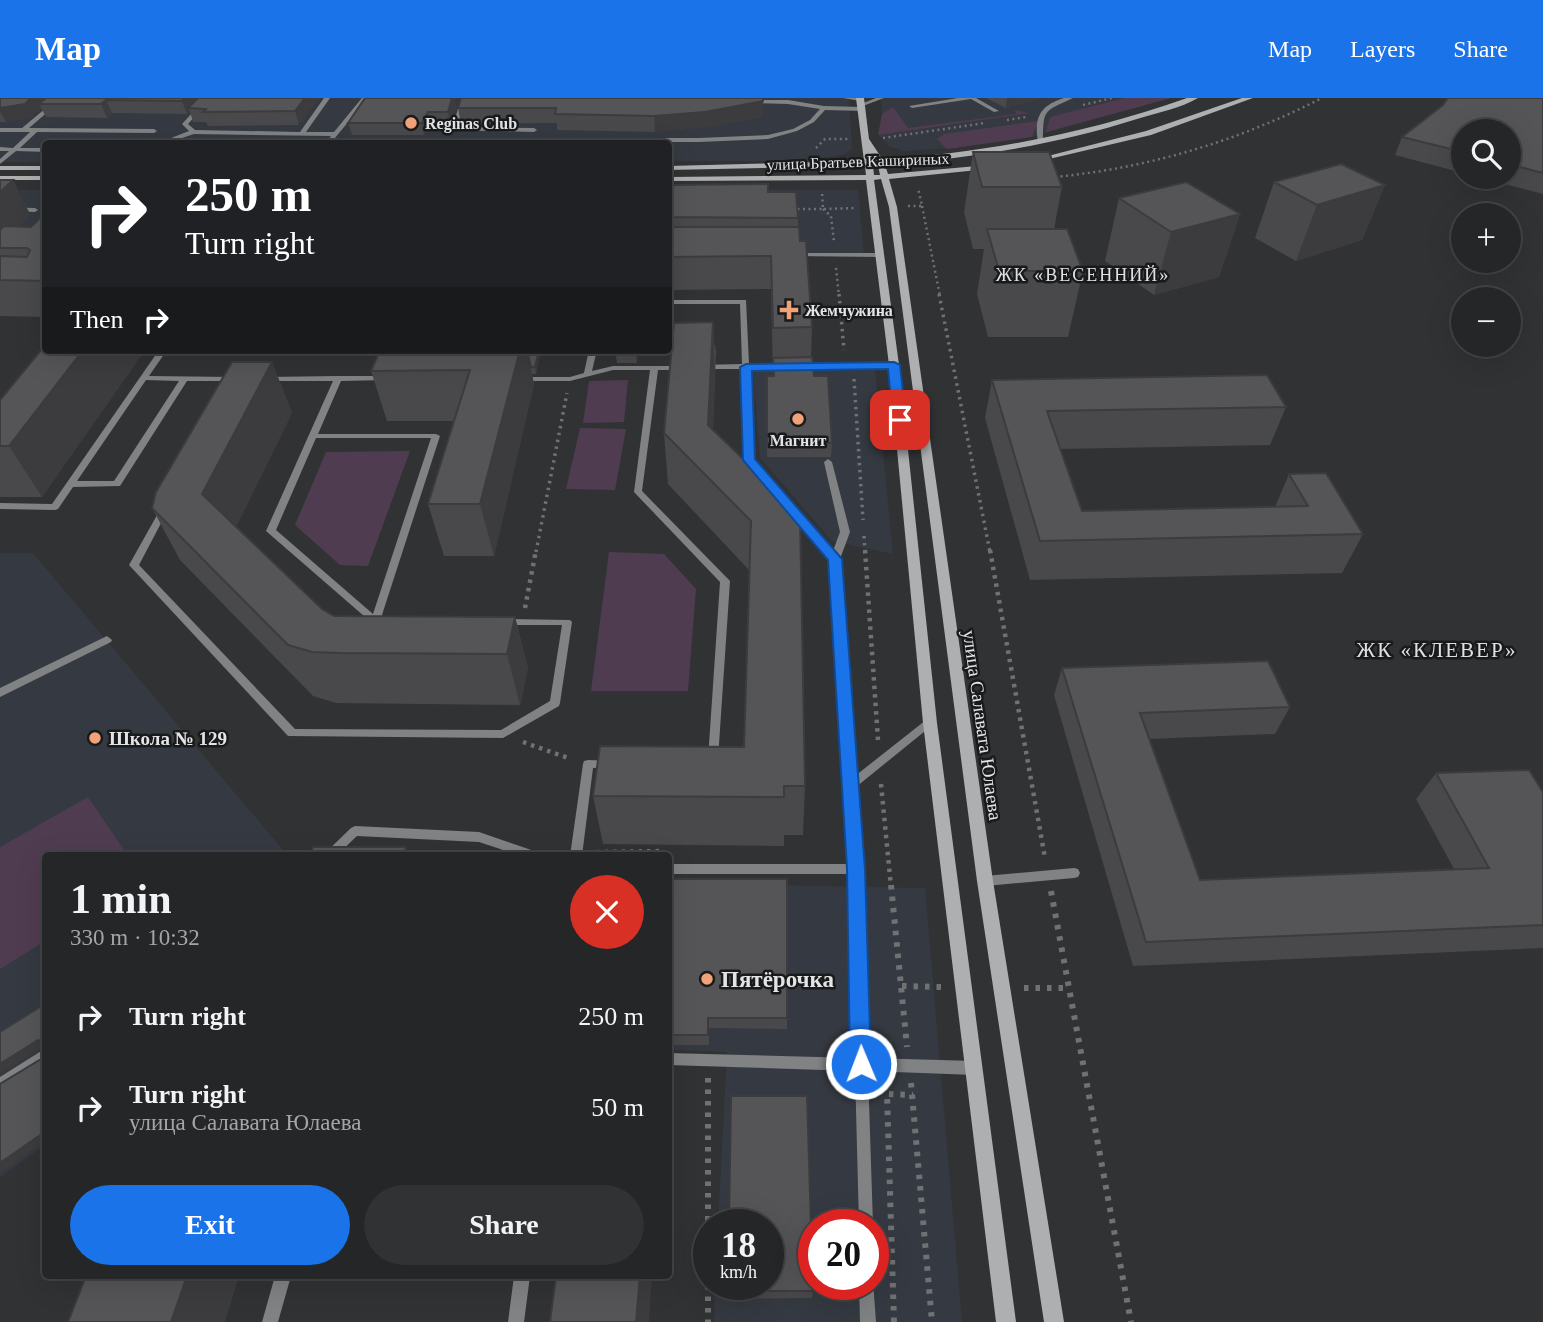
<!DOCTYPE html>
<meta charset="utf-8">
<style>
body{margin:0;font-family:"Times New Roman",serif;background:#313233;color:#f1f3f6;height:100vh;display:flex;flex-direction:column;font-size:26px;white-space:nowrap}
*{box-sizing:border-box;margin:0}
p{font-size:23px;color:#a3a5a7}
.icon{flex:none;width:38px;height:38px;fill:none;stroke:currentColor;stroke-width:2;stroke-linecap:round;stroke-linejoin:round}
.map{position:relative;flex:1;overflow:hidden}
.panel{position:absolute;left:42px;top:754px;width:630px;height:427px;display:flex;flex-direction:column;background:#252627;border-radius:7px;box-shadow:0 7px 28px #0002,0 0 0 2px #424344}
.panel>*{flex:none}
.guide{position:absolute;left:42px;top:42px;width:630px;height:214px;border-radius:7px;box-shadow:0 7px 28px #0002,0 0 0 2px #424344;background:#202124;color:#fff;overflow:hidden}
.buttons{position:absolute;left:1451px;top:21px;display:grid;gap:14px}
.buttons a{display:grid;place-items:center;width:70px;height:70px;border-radius:50%;background:#252627;box-shadow:0 7px 28px #0002,0 0 0 2px #424344;font-size:35px}
.speed{position:absolute;left:693px;top:1111px;display:flex;gap:14px;font-size:35px;font-weight:700;text-align:center}
.speed>*{display:grid;place-content:center;width:91px;height:91px;border-radius:50%;background:#252627;box-shadow:0 7px 28px #0002,0 0 0 2px #424344;line-height:1}
.speed small{font-size:18px;font-weight:400}
.speed .limit{border:10px solid #d22;background:#fff;color:#111}
.pin{position:absolute;display:grid;place-items:center;width:60px;height:60px;color:#fff;margin:-30px;border-radius:14px;box-shadow:0 4px 10px #0006}
.me{position:absolute;width:77px;margin:-38px;rotate:359deg;stroke-linejoin:round;filter:drop-shadow(0 0 5px #0008)}
.turn{display:flex;align-items:center;gap:24px;height:147px;padding:0 28px;font-size:32px}
.turn .icon{width:91px;height:91px;stroke-width:2.5}
.turn b{display:block;font-size:49px;line-height:60px}
.then{display:flex;align-items:center;height:66px;padding:0 28px;background:#0003;gap:14px;font-size:26px}
.round{display:grid;place-items:center;flex:none;width:74px;height:74px;border-radius:37px;background:#313233}
.headline{display:flex;align-items:center;justify-content:space-between;height:119px;padding:0 28px}
h1{font-size:42px;font-weight:700;line-height:52px}
.primary-button{display:flex;gap:14px;margin-top:auto;padding:14px 28px}
.primary-button a{flex:1;height:80px;border-radius:42px;background:#1a73e8;color:#fff;font-size:28px;font-weight:700;line-height:80px;text-align:center}
.primary-button a+a{background:#313233;color:#f1f3f6}
ul{padding:0;list-style:none}
li{display:flex;align-items:center;gap:21px;height:91px;padding:0 28px}
li div{flex:1}
li b{display:block;font-size:26px}
li em{font-style:normal}
header{display:flex;align-items:center;gap:42px;box-sizing:border-box;height:98px;padding:0 35px;background:#1a73e8;color:#fff}
header strong{font-size:33px}
nav{display:flex;gap:38px;margin-inline-start:auto;font-size:24px}
.map>svg:first-child{display:block}
</style>
<header>
<strong>Map</strong>
<nav><a>Map</a><a>Layers</a><a>Share</a></nav>
</header>
<div class="map">
<svg width="1543" height="1224" viewBox="0 0 1543 1224">
<rect width="100%" height="100%" fill="#313234"/>
<path fill="#353941" fill-rule="evenodd" d="M0,0H849L852,51L843,57L829,59L773,63H669L668,46H46L45,64H0Z
M881,0H1171L1032,39L952,50L905,53L890,49L879,37L882,16Z
M669,91L858,92L864,156L669,154Z
M0,92H45V156L0,155Z
M875,272L893,456L832,443L760,360L753,273Z
M0,455H33L288,758H46L45,1047L0,1079Z
M669,785L925,790L962,1224H714L715,1187L768,1186V1127H718L727,954L669,952ZM814,1127H873V1186H814Z"/>
<path fill="#503c51" d="M1125,0H1171L1046,34L1050,19Z
M893,9L908,30L1016,16L1015,12L1030,15L878,37L882,16Z
M1038,23L1032,39L947,51L937,41L944,36Z
M628,282L624,324L583,325L589,283Z
M580,330L626,331L615,392L566,391Z
M410,353L368,468L340,467L295,427L326,354Z
M609,454L664,456L696,491L688,593H591Z
M88,699L128,758H46L45,843L0,871V749Z"/>
<g fill="none" stroke-linecap="round" stroke-linejoin="round">
<path stroke="#707173" stroke-width="2.5" stroke-dasharray="2 3.5" stroke-linecap="butt" d="M1083,7L1112,0
M1007,22L1026,19
M883,40L985,25
M816,50L825,41H849
M1055,79C1149,70 1238,43 1322,0
M908,108H922L918,90
M922,108L940,198
M792,111H823L822,94
M823,111L831,118L834,144
M824,111L857,110
M836,170L839,198"/>
<path stroke="#707173" stroke-width="3.5" stroke-dasharray="2.5 4.5" stroke-linecap="butt" d="M839,196L844,252
M939,196L990,454
M854,281L863,422
M864,438L865,454
M536,454L567,295"/>
<path stroke="#707173" stroke-width="4.5" stroke-dasharray="3.5 5" stroke-linecap="butt" d="M865,452L878,642
M990,452L1045,760
M525,510L536,452
M523,644L571,661
M881,686L891,789
M596,754L664,753"/>
<path stroke="#707173" stroke-width="6" stroke-dasharray="4.5 7" stroke-linecap="butt" d="M891,787L907,949
M1051,793L1131,1224
M902,888L941,889
M1024,890H1068
M708,980V1224
M911,985L932,1224
M894,1224L887,996L913,997"/>
<path fill="#808283" fill-rule="evenodd" d="M58,0H64L29,30L154,31L157,33L154,35L37,34L20,50H46V54L16,53L0,66V61L9,53H0V49L13,50L30,34H0V30H22Z
M206,0H212L188,26L195,32L300,34L324,0H330L306,34H334L362,0H368L330,46H324L331,38L194,36L173,43L176,46L166,44V42L189,33L182,26Z
M461,0H467L457,29L534,30L537,32L534,34L452,32Z
M843,0H862L863,1L860,3Z
M876,0H884L863,8L858,7Z
M958,0H976L999,13L994,14L971,1L912,10L909,8Z
M1064,0H1073C1044,14 1043,10 1043,44L1038,45C1034,20 1039,8 1064,0Z
M750,2H788L824,8L862,9L865,11L862,13L825,12L814,24L797,33L768,41L699,44H531L528,42L531,40H699L768,37L793,31L810,22L820,11L788,6L748,5Z
M0,109L35,110L38,112L35,114L0,113Z
M794,155H880L883,157L880,159L792,158L791,157Z
M668,202H746L749,266L894,265L898,267L894,269L749,271L753,362L833,453L840,434L824,364L828,361L832,364L850,434L840,461L855,678L926,622H934L935,625L856,689L862,771L868,960L975,963L980,965L982,970L980,975L975,977L868,973L873,1127H859L855,973L668,967V955L855,960L850,776H668V766H850L830,462L745,362L742,271H701L697,269L701,267L742,266L740,206H668Z
M159,252H167L149,278L234,279L238,281L234,283H187L120,388L73,389L58,411L55,412L0,411V405L52,406ZM146,282L179,283L114,383H77Z
M196,252H395L396,253L392,255L200,254Z
M589,252H597L592,273L613,268H685L689,270L685,272H658L642,393L730,483L718,661L717,664H709L708,661L720,484L634,394L650,272H613L570,283H520L516,281L520,279H570L584,275Z
M338,278H388L392,280L388,282L341,283L318,336H436L440,338L381,520L385,523L380,526L372,525L266,433L333,283H264L260,281L264,279ZM316,340H431L373,516L276,432Z
M165,407L169,410L139,467L295,631L501,632L550,603L562,527H504L499,524L504,521L570,522L572,524L560,605L559,608L503,640L288,638L129,467L161,410Z
M107,538L112,542L111,544L0,599V590Z
M588,662L615,663L616,666L615,669L593,670L582,758H570L583,666L584,663Z
M355,728L479,734L540,755L542,758H521L479,744L357,738L336,758H322L351,730Z
M1074,770L1078,771L1080,775L1078,779L1074,780L985,788L981,787L979,783L981,779L985,778Z
M46,950V964L0,994V979Z
M275,1178H291L278,1224H262Z
M514,1178H530L524,1224H508Z
M873,1183L876,1224H860L859,1186H873Z"/>
<path fill="#adafb0" fill-rule="evenodd" d="M856,0H864L869,41L883,62C988,54 1088,35 1187,0H1198C1181,10 1157,15 1137,21C1055,47 971,60 885,67L888,76L988,67L992,69L988,71L889,81L897,109L993,783L1064,1224H1044L977,783L889,109L881,81L874,82L899,267L937,625L1016,1224H996L923,625L889,267L866,82L668,83V79L866,77L865,68L668,72V68L864,63ZM878,67L880,77H874L873,68Z
M1242,0H1253L1151,37L1032,65L1028,63L1146,33Z
M0,68H46V72H0Z
M0,78H46V82H0Z"/>
</g>
<path fill="#49484b" d="M0,0H319L299,27L208,28L206,24H193L190,14L187,16L112,15L107,20L46,19L41,10L31,19L6,24H0Z
M461,0L763,19L706,29L655,34L557,32V25L461,26L458,10Z
M986,0H1043L1006,10Z
M1543,0V96L1477,79H1508V33H1463V75L1395,57L1402,39L1443,7Z
M456,8L450,26H431L424,37H352L348,25Z
M973,54L1062,89L1054,131L1083,173L1068,239H988L977,196L984,151H973L964,114Z
M0,82L30,116L18,129H31L46,114V219L0,218Z
M1274,84L1385,87L1362,142L1296,163L1255,140Z
M668,87L768,94L798,120V129L812,229L811,259L814,278L832,345L831,359H767V278H773L771,191L668,192Z
M1119,100L1240,116L1219,179L1154,197L1105,163Z
M713,224L714,247H715L716,254L713,331L800,416L805,688L803,737H784V748L603,746L593,698L744,649L749,472L668,386L664,335Z
M46,252H145L42,399H0V302Z
M380,252H541L536,276H532L534,286L494,458H444L428,406L454,323H387L371,273Z
M615,252H638L637,265H617Z
M272,264L292,315L236,429L322,511L334,518L515,519L528,570L520,607L336,605L313,598L180,462L152,410Z
M992,282L1286,309L1270,347L1060,351L1082,413L1275,409L1289,376L1363,436L1342,475L1030,482L985,320Z
M1062,570L1290,609L1275,636L1149,641L1200,782L1454,771L1416,701L1436,675L1543,694V850L1133,868L1054,597Z
M668,781H787V931L709,930V947H668Z
M728,1193H813L812,1200L729,1201Z"/>
<path fill="#3c3b3d" d="M31,0H54L39,6L41,10L31,19L6,24L0,13V10Z
M185,0H202L188,10L190,14L187,16L182,3Z
M305,0H319L299,27L295,13Z
M452,0H455L456,8L450,26L448,14Z
M1007,0H1043L1006,10Z
M106,2L112,15L107,20L101,6Z
M763,3V19L706,29L655,34L654,18Z
M428,14L431,26L424,37L422,25Z
M13,82L30,116L1,147L0,150V94Z
M1385,87L1362,142L1296,163L1317,107Z
M1240,116L1219,179L1154,197L1171,134Z
M713,224L715,274L711,378L708,327Z
M83,252H145L42,399L9,348Z
M520,252H527L534,286L494,458L480,406Z
M539,252H541L536,276L535,269Z
M635,252H638L637,265Z
M272,264L292,315L227,448L202,396Z
M515,519L528,570L520,607L507,556Z
M406,749L410,758H404Z
M38,942L45,948L0,976V966Z
M46,1033V1043L0,1075V1065Z
M187,1178H239L225,1224H171Z
M640,1178H652L649,1224H636Z"/>
<path fill="#555457" stroke="#3c3b3d" stroke-width="2" d="M0,0H31L25,6L0,10Z
M46,0H185L182,3L106,2L101,6H39Z
M198,0H305L295,13L203,14L206,11L188,10Z
M365,0H452L448,14H428L422,25H348Z
M461,0H763V3L705,14L654,18L555,16L556,10H458Z
M1448,0H1543V75L1508,66V33H1463V54L1402,39L1443,7Z
M973,54H1049L1062,89H982Z
M1341,66L1385,87L1317,107L1274,84Z
M0,82H13L0,94Z
M1186,84L1240,116L1171,134L1119,100Z
M768,86V94H796L798,120L668,119V87Z
M46,114V183L0,182V158L27,159L30,152L27,150H0V132L4,128L31,129Z
M668,129H799L800,143H806L812,229L773,230L771,158L668,159Z
M987,131H1067L1083,173H999Z
M713,224L708,327L800,416L805,688H784V699L593,698L600,648L744,649L751,423L664,335L674,225Z
M46,246V252H83L9,348H0V302Z
M380,252H520L480,406H428L470,272L371,273Z
M527,252H539L535,269H531Z
M812,259L814,278H828L832,345H767V278H774L773,260Z
M232,264H272L202,396L322,511L334,518L515,519L507,556L338,555L312,554L288,547L152,410L156,394Z
M1267,277L1286,309L1047,313L1082,413L1308,408L1289,376L1326,375L1363,436L1040,443L992,282Z
M1268,563L1290,609L1140,615L1200,782L1489,770L1436,675L1529,672L1543,694V827L1146,844L1062,570Z
M313,749H406L404,758H310Z
M668,781H787V920H708V937H668Z
M46,905V1033L0,1065V986L41,961V943L38,942L0,966V934Z
M731,998H807L813,1193H728V1186H768V1127H729Z
M86,1178H187L171,1224H68Z
M556,1178H640L636,1224H550Z"/>
<path fill="#1a73e8" stroke="#114b97" stroke-width="2" d="M894,264L900,267L906,322L900,326L893,322L888,271L752,273L755,361L842,461L865,771L871,966L868,973L861,976L853,973L850,966L847,771L828,462L743,362L740,269L746,266Z"/>
<g fill="#f0a279" stroke="#191a1b" stroke-width="2.5">
<circle cx="411" cy="25" r="7"/>
<path d="M785.5 201.5h7v7h7v7h-7v7h-7v-7h-7v-7h7z"/>
<circle cx="798" cy="321" r="7"/>
<circle cx="95" cy="640" r="7"/>
<circle cx="707" cy="881" r="7"/>
</g>
<g text-anchor="middle" stroke-width="5" stroke-linejoin="round" paint-order="stroke">
<g font-size="16" font-weight="bold" fill="#e3e4e5" stroke="#191a1b" text-anchor="start">
<text x="425" y="31">Reginas Club</text>
<text x="805" y="218">Жемчужина</text>
<text x="798" y="348" text-anchor="middle">Магнит</text>
</g>
<g font-size="16" fill="#e3e4e5" stroke="#191a1b">
<text transform="translate(858 63) rotate(-2)" y="6">улица Братьев Кашириных</text>
</g>
<g font-size="18" letter-spacing="2" fill="#dee0e3" stroke="#191a1b">
<text x="1083" y="183">ЖК «ВЕСЕННИЙ»</text>
</g>
<g font-size="19" fill="#e3e4e5" stroke="#191a1b">
<text transform="translate(983 627) rotate(82)" y="7">улица Салавата Юлаева</text>
</g>
<g font-size="19" font-weight="bold" fill="#e3e4e5" stroke="#191a1b" text-anchor="start">
<text x="109" y="647">Школа № 129</text>
</g>
<g font-size="21" letter-spacing="2" fill="#dee0e3" stroke="#191a1b">
<text x="1437" y="559">ЖК «КЛЕВЕР»</text>
</g>
<g font-size="23" font-weight="bold" fill="#e3e4e5" stroke="#191a1b" text-anchor="start">
<text x="721" y="889">Пятёрочка</text>
</g>
</g>
</svg>
<div class="buttons">
<a><svg class="icon" aria-label="search" viewBox="0 0 24 24"><circle cx="10" cy="10" r="6"/><path d="M15 15l6 6"/></svg></a>
<a>+</a>
<a>−</a>
</div>
<div class="speed"><div>18<small>km/h</small></div><div class="limit">20</div></div>
<div class="pin" style="left:900px;top:322px;background:#d93025"><svg class="icon" aria-label="arrive" viewBox="0 0 24 24"><path d="M6 21V4h12l-3 4 3 4H6"/></svg></div>
<svg class="me" style="left:861px;top:966px" viewBox="-20 -20 40 40"><circle r="17" fill="#1a73e8" stroke="#fff" stroke-width="3"/><path d="M0-11L8 9 0 5-8 9z" fill="#fff"/></svg>
<div class="guide">
<div class="turn"><svg class="icon" aria-label="right" viewBox="0 0 24 24"><path d="M7 20v-9h11M14 6l5 5-5 5"/></svg><div><b>250 m</b>Turn right</div></div>
<div class="then">Then<svg class="icon" aria-label="right" viewBox="0 0 24 24"><path d="M7 20v-9h11M14 6l5 5-5 5"/></svg></div>
</div>
<section class="panel">
<div class="headline"><div><h1>1 min</h1><p>330 m · 10:32</p></div><a class="round" style="background:#d93025;color:#fff"><svg class="icon" aria-label="close" viewBox="0 0 24 24"><path d="M6 6l12 12M18 6L6 18"/></svg></a></div>
<ul>
<li><svg class="icon" aria-label="right" viewBox="0 0 24 24"><path d="M7 20v-9h11M14 6l5 5-5 5"/></svg><div><b>Turn right</b></div><em>250 m</em></li>
<li><svg class="icon" aria-label="right" viewBox="0 0 24 24"><path d="M7 20v-9h11M14 6l5 5-5 5"/></svg><div><b>Turn right</b><p>улица Салавата Юлаева</p></div><em>50 m</em></li>
</ul>
<div class="primary-button"><a>Exit</a><a>Share</a></div>
</section>
</div>
